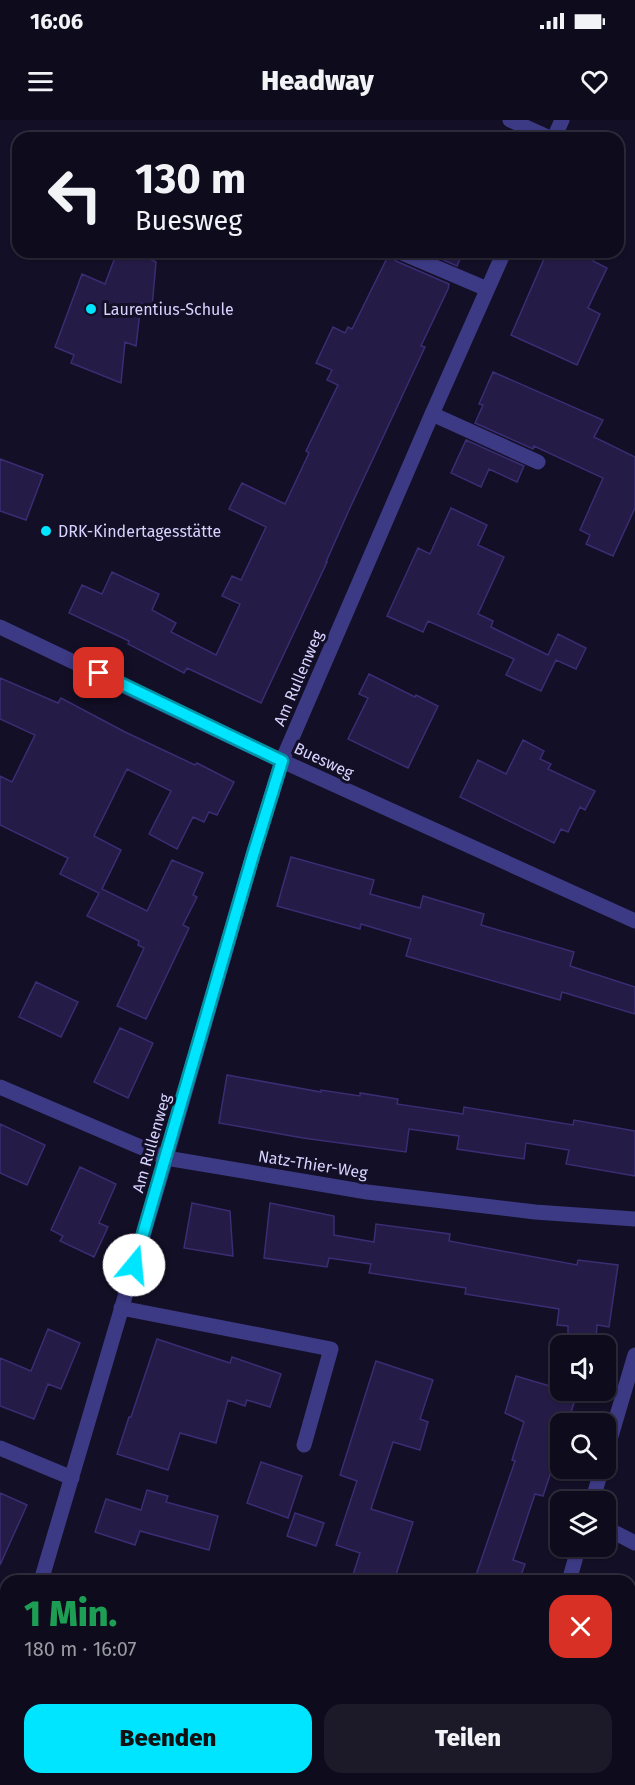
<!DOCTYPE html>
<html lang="de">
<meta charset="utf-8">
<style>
body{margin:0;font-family:"Fira Sans",sans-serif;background:#1c1929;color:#f1f3f6;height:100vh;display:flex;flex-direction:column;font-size:22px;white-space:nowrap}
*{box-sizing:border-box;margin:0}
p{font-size:20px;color:#9b9ba3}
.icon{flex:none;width:33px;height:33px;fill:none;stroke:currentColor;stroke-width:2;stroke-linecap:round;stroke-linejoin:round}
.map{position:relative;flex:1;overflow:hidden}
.details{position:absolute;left:0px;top:1455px;width:636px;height:210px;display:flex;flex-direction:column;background:#0e0b1c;border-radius:18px 18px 0 0;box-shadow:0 2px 4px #0004,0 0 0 2px #2e2b3b}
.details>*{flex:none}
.banner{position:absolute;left:12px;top:12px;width:612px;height:126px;border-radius:18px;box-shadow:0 2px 4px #0004,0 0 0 2px #2e2b3b;background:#0e0b1c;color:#f1f3f6;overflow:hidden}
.controls{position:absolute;left:550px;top:1215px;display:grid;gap:12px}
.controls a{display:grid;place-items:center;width:66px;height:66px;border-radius:12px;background:#0e0b1c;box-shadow:0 2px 4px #0004,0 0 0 2px #2e2b3b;font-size:30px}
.pin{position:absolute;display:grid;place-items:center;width:51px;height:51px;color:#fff;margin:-26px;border-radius:12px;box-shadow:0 3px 9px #0006}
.me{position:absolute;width:66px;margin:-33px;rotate:17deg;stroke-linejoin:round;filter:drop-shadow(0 0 4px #0008)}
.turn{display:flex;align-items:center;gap:21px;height:126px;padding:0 24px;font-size:27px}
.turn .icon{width:78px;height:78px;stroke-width:2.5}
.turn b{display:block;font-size:42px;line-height:51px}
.round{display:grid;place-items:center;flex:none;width:63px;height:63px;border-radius:18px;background:#1c1929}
.overview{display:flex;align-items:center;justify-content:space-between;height:102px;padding:0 24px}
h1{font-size:36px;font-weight:800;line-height:45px;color:#1e9e55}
.action{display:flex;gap:12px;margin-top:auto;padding:12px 24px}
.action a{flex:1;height:69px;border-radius:18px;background:#00e5ff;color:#111;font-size:24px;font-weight:800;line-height:69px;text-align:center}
.action a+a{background:#1c1929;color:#f1f3f6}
.status{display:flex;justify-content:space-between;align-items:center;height:42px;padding:0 30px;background:#0e0b1c;direction:ltr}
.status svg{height:16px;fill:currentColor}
header{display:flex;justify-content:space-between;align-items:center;height:78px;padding:0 24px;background:#0e0b1c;font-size:27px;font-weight:800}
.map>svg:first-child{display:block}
</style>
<div class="status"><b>16:06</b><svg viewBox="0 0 49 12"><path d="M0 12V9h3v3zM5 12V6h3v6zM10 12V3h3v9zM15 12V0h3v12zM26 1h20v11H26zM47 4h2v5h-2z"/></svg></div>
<header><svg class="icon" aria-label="menu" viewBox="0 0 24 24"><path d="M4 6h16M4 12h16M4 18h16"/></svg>Headway<svg class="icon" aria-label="heart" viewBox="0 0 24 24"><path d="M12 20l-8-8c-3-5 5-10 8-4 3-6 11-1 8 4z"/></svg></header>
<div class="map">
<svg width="635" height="1665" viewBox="0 0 635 1665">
<rect width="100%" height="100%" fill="#130f26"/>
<path fill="#241b47" stroke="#3b2d73" stroke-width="1.5" d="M117,132H136L156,142L152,188L141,183L136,226L125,222L121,263L71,243L74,235L55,227L82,154L105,164Z
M390,132L392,137L396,141L449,164L448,169L421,226L425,227L349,390L326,442H327L261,583L187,548L184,553L128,524L129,521L69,493L82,465L102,474L112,452L159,474L152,490L176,503L171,512L216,535L240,484L222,476L232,456L241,460L266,407L229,389L242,363L285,384L309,333L306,331L338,265L327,260L332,250L316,243L333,207L345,213L348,207L352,209Z
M425,132H463L457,146Z
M547,132H597L593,141L607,148L588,188L600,194L577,245L511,215Z
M493,252L603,300L594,317L635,337V388L613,436L586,424L590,415L580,410L603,358L534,326L533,329L475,303L483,285L479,284Z
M466,320L524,346L517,362L489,349L481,367L451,353Z
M0,339L43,355L26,400L0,391Z
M451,388L487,405L478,425L504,437L478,494L493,501L491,507L548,535L558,514L586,528L576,549L556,540L541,571L506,555L514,539L428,501L423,512L387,496L418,428L430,434Z
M369,554L415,577L416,575L438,586L408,648L348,619L368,578L359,574Z
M0,558L58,583L61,578L125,612L195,645L197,643L234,662L217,695L209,692L204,702L193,697L177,729L149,714L171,671L127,649L94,716L121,730L102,769L147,791L172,740L203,753L193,775L197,777L183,805L189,808L146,899L117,886L144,828L138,825L139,821L87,796L99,773L60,754L68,738L0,705V656L12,662L35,615L0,599Z
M523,620L544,631L540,639L551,644L548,649L595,671L585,690L580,687L568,712L561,709L554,723L460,677L478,640L506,654Z
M291,737L374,760L370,774L420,788L423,776L484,794L481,805L574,832L570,846L635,867V894L562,872L560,880L406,836L411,819L361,804L360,809L277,786Z
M36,862L78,882L61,917L19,897Z
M120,908L153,923L128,978L94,962Z
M227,955L321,972V970L360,976V973L398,979L397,984L463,994L464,987L573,1005L574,1000L635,1011V1056L566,1044L569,1030L526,1023L524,1039L457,1029L459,1016L409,1009L406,1032L303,1018L219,1003Z
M0,1004L45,1025L27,1065L0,1053Z
M80,1047L116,1064L99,1103L108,1107L94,1137L60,1121L63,1116L51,1110Z
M192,1083L230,1091L233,1136L184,1128Z
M270,1083L334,1096V1115L374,1122L376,1104L450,1114L449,1121L577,1145L578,1140L618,1145L609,1207L597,1205L596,1220L568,1214V1206L557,1205L559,1189L465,1174L466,1168L369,1153L371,1144L329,1138L327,1147L264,1138Z
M48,1209L80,1223L61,1269L48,1264L34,1299L0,1286V1238L31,1251Z
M157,1219L230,1243L232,1237L281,1254L270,1287L247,1280L245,1286L228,1280L216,1323L180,1313L168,1350L117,1334L129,1297H131Z
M376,1241L433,1260L420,1299L428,1302L420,1330L393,1322L371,1389L413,1402L394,1461H351L360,1433L336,1425L357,1361L340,1355Z
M516,1256L577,1274L567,1304H561V1322L543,1376L535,1374L513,1440L525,1444L519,1461H474L515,1341L512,1340L524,1302L505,1293Z
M261,1342L302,1356L288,1398L247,1383Z
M147,1370L168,1376L166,1382L218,1396L209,1430L140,1411L135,1425L95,1412L106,1379L141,1390Z
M0,1373L27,1385L0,1445Z
M295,1393L324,1403L316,1426L287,1416Z"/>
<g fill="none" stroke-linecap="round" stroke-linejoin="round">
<path stroke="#3d3a85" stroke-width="15" d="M400,132L487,169
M432,294L538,342"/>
<path stroke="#3d3a85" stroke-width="15" d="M510,0L550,18
M554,18L562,0
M0,507L282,641L635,801
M0,967L166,1038L367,1072L535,1092L635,1099
M121,1188L331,1229L304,1325
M0,1328L72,1358
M606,1333L635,1235
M592,1382L602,1348
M606,1408L635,1423
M41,1461L166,1038L253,735L282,641L432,294L504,132
M569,1461L579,1426
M0,1597L6,1577
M514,1665L516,1659"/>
</g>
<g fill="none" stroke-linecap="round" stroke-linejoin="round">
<g stroke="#0095a6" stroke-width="15">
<path id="route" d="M99,553L282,641L253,735L134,1145"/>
</g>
<use href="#route" stroke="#00e5ff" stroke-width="10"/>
</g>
<g fill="#00e5ff" stroke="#130f26" stroke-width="2">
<circle cx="91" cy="189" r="6"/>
<circle cx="46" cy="411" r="6"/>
</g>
<g text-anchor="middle" stroke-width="6" stroke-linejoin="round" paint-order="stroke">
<g font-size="16" fill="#d9d4ff" stroke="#130f26" text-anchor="start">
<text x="103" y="195">Laurentius-Schule</text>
<text x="58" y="417">DRK-Kindertagesstätte</text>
</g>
<g font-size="16" fill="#d9d4ff" stroke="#130f26">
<text transform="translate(298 558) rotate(-67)" y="6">Am Rullenweg</text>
<text transform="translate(324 640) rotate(25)" y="6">Buesweg</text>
<text transform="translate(151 1023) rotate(-74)" y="6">Am Rullenweg</text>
<text transform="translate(313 1044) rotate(9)" y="6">Natz-Thier-Weg</text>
</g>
</g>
</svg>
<div class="controls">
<a><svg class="icon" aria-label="sound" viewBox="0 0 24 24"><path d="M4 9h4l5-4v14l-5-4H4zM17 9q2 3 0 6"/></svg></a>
<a><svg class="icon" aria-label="search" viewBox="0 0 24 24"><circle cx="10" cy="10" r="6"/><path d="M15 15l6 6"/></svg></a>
<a><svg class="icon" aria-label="layers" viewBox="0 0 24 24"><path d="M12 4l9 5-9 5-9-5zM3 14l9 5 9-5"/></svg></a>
</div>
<div class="pin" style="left:99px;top:553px;background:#d93025"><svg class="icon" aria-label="arrive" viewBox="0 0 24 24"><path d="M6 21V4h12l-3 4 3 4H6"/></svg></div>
<svg class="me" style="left:134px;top:1145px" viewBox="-20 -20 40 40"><circle r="19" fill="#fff"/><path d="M0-13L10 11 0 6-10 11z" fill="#00e5ff"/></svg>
<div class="banner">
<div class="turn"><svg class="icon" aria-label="left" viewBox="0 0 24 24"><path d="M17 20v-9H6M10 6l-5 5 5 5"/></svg><div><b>130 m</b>Buesweg</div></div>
</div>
<section class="details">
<div class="overview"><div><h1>1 Min.</h1><p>180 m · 16:07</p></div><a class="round" style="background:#d93025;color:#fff"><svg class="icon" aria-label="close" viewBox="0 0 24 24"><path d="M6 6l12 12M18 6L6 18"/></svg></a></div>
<div class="action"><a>Beenden</a><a>Teilen</a></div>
</section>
</div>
